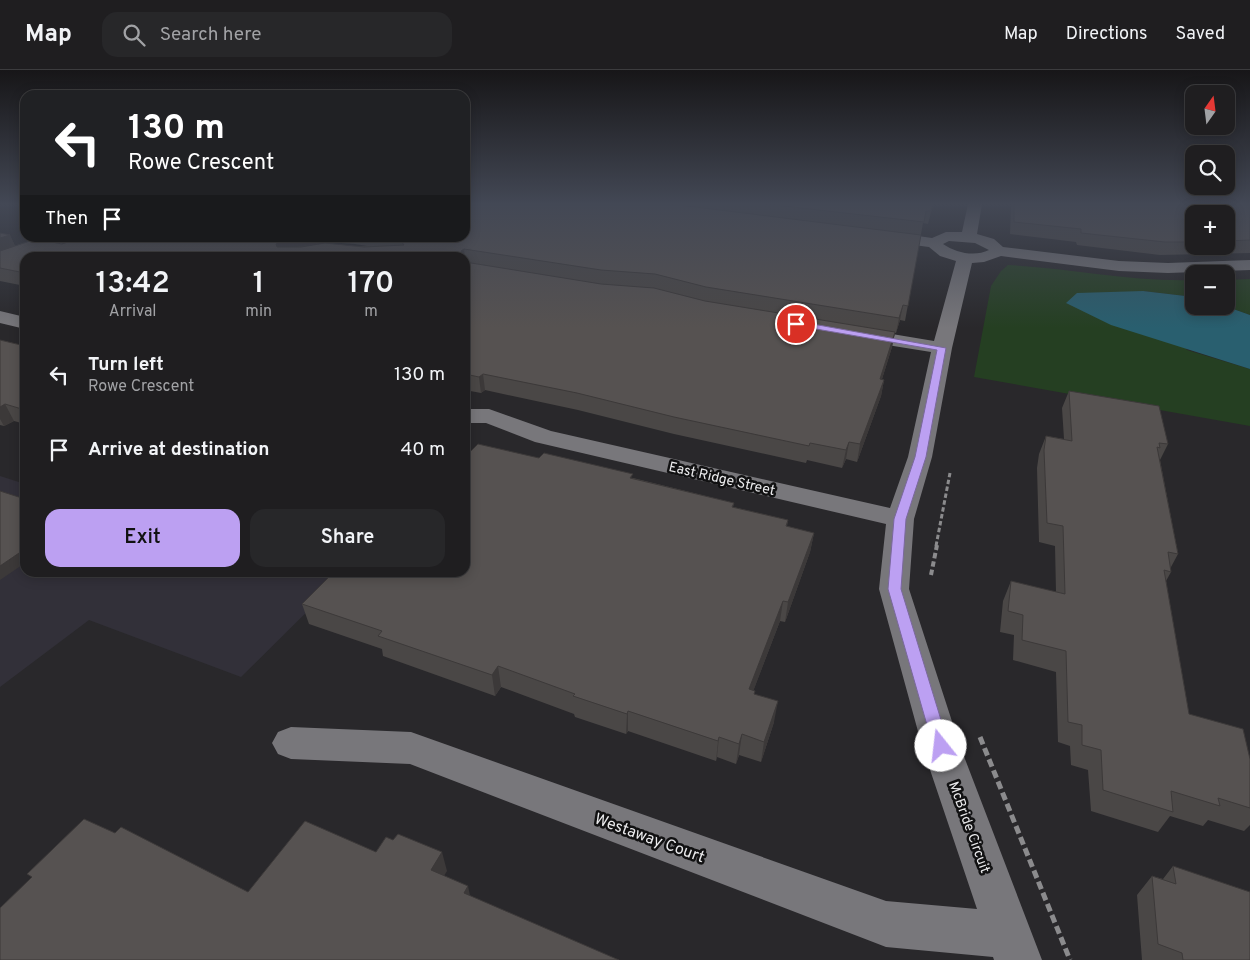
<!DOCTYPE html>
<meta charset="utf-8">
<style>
body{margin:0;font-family:Overpass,sans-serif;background:#272729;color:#f1f3f6;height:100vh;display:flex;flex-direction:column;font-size:19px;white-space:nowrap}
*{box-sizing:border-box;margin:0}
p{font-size:16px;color:#a1a2a5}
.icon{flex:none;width:28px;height:28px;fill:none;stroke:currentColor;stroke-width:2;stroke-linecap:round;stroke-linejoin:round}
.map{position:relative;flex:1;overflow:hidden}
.side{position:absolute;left:20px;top:182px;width:450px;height:325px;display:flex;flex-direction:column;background:#1f1e20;border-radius:15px;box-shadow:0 2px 12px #0003,0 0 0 1px #3c3c3e}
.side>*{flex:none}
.guide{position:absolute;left:20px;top:20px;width:450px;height:152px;border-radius:15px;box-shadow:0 2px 12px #0003,0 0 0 1px #3c3c3e;background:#202124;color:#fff;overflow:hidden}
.needle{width:32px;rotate:14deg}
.controls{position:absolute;left:1185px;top:15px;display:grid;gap:10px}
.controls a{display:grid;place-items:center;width:50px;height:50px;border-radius:10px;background:#1f1e20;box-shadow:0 2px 12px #0003,0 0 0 1px #3c3c3e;font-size:25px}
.pin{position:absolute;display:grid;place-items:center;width:42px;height:42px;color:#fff;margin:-21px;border:2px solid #fff;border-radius:50%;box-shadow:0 1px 5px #0007}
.me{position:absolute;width:55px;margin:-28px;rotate:344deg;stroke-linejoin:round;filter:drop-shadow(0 0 4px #0008)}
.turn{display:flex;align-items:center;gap:18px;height:105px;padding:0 25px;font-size:22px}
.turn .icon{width:65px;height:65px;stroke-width:2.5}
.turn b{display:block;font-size:35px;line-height:42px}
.then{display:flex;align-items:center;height:48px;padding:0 25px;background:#0003;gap:10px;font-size:19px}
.eta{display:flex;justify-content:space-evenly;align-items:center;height:85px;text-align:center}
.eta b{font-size:30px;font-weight:600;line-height:35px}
.button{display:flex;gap:10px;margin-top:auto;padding:10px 25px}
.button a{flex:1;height:58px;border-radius:15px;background:#bca0f2;color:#111;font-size:20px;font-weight:600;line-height:58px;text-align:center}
.button a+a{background:#272729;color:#f1f3f6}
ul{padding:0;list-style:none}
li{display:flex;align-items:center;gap:15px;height:75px;padding:0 25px}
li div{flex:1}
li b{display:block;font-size:19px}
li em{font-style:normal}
header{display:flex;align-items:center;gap:30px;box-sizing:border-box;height:70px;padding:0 25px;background:#1f1e20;border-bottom:1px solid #3c3c3e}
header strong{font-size:24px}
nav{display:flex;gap:28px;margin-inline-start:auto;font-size:18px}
.search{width:350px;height:45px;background:#272729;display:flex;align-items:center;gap:12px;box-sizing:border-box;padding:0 18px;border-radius:15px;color:#a1a2a5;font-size:19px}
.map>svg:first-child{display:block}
</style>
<header>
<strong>Map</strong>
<div class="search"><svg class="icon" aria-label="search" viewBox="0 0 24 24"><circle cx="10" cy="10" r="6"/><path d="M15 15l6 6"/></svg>Search here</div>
<nav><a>Map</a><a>Directions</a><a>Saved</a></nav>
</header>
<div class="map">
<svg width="1250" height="890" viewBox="0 0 1250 890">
<rect width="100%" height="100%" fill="#29282b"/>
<path fill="#323039" d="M0,406L25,414V502H323L341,508L241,607L89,550L0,617Z"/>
<path fill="#253f22" d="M1008,195C1071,198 1131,212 1194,210V227L1143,221L1187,280L1250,299V356L974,307L991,216L1001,201Z
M1250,209V245L1225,236L1226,210Z"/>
<path fill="#295f6f" d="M1143,221L1194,227V236H1225L1250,245V299L1111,255L1066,233L1077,223Z"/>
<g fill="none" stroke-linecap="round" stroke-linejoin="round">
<path stroke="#8b8b8d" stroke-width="3" stroke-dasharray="4.5 2.5" stroke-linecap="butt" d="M936,476L950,403"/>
<path stroke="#8b8b8d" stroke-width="4" stroke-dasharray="5.5 3" stroke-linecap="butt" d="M931,505L937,475"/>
<path stroke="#8b8b8d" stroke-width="5" stroke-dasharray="8 4" stroke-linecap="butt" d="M980,667L1070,890"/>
<path fill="#78777b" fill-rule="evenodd" d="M968,134H982L977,164L994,169L1003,177L1119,191L1168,193L1250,190V200L1168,203L1119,201L1001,186L984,192L972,193L952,278L932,387L914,449L909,519L960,676L1042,890H994L993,887L886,877L410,694L291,689L278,684L272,673L278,662L291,657L411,662L886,831L977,839L922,676L879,519L886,454L535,372L486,353H465V339H489L551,361L890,438L908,387L931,282L856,270L849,268L846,264L849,260L856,258L934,271L956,191L940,186L929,177L883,171L875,166L883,161L932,168L946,162H962ZM949,171L975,173L989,180C975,187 956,183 943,174Z
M0,241L25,247V259L0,253Z"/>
<path fill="#78777b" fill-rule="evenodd" d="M50,168H72L69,171L0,195V185Z"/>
</g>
<path fill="#4a4746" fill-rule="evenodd" d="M465,134H933L928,154L923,153L905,251L900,250L896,263H895L892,277L882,309L884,310L881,326L857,392L846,389L842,398L807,390L806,393L674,364L578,340L485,320L481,323L465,320V188H25V216L0,211V163L10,165L15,176L62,174L80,168H465ZM328,172L355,174L367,176L300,177Z
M1012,134H1250V183L1160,185L1077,175L1076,172L1010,164L1011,137ZM1194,144H1226V176H1194Z
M0,270L25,276V354L14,351L4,356L0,355Z
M1069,321L1168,374L1160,390L1178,484L1171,497V502L1166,511L1189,644L1250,738V755L1244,761L1208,750L1203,756L1170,746L1158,762L1091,741L1088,700L1071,695L1070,676L1058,672L1056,602L1013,590L1014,565L1000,562L1003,531L1011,511L1056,522L1055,476L1039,472L1037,398L1039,384L1046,366L1064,369L1062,338Z
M471,381L539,388L633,408L734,433L733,437L788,450L787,456L814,463L810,482L785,552L780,551L753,621L754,624L774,652L761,692L739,685L736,694L717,687L716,691L628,661L626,664L575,647L574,644L501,617L495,626L383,586L382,579L309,554L302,534Z
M1173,796L1250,890H1142L1137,825L1152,806L1163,809Z"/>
<path fill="#3c3939" d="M10,165L16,178L0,183V168Z
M287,168H327L328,172L296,177L279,188L276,174Z
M464,179L465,188H462L461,181Z
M903,235L900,250L896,263L899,248Z
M895,262L892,277L877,325L880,309Z
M483,304L485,320L481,323L479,307Z
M884,310L881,326L857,392L860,374Z
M5,334L14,351L4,356L0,349V337Z
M849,372L846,389L842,398L846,380Z
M814,463L810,482L785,552L788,532Z
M25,479V493L0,510V496Z
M783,531L780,551L746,640L749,619Z
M498,596L501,617L495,626L492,605Z
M778,631L774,652L761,692L764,672Z
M628,641V661L626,664L627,644Z
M742,664L739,685L736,694L739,674Z
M719,667L717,687L716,691L718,671Z
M442,782L447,801L436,819L431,800Z
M468,816L472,835L464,823Z"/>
<path fill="#565251" stroke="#3c3939" d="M465,134H671L921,165L908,236L903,235L899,248L706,217L655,204L601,200L464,179L461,181L462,188H25V203L0,198V181L36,169L62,174L80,168H287L276,174L277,177H301L325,173L364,177L404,175L400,170L386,168H465Z
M766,134H933L931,141H926L924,152Z
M1014,134H1250V170L1226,171V144H1194V172H1165L1081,163V159L1014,152Z
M0,163L10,165L0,168Z
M465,192L601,214L654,218L705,231L895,262L880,309L884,310L860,374L849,372L846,380L810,373L809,376L674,347L577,323L483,304L479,307L465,304Z
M0,270L25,276V340L5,334L0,337Z
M1069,321L1159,336L1168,374L1159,373L1160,378L1157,377L1178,484L1168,482L1171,502L1164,500L1189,644L1243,659L1250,689V738L1218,728L1220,736L1171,721L1173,742L1103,720L1101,680L1082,675V655L1068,652L1066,581L1022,570L1023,545L1008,541L1011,511L1065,524L1063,456L1047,453L1044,380L1046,366L1072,371Z
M478,374L539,388L544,383L548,384L633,404L630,408L734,433L732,437L788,450L786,456L814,463L788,532L783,531L749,619L755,621L754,624L778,631L764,672L742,664L739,674L719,667L718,671L628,641L627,644L573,626L575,624L498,596L492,605L378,566L382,561L302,534L334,502H465V380L471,381Z
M0,421L25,429V479L0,496Z
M84,749L115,763L121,757L248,822L305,751L376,782L386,767L393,770L398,764L442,782L431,800L468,816L464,823L619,890H0V838L32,807L27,804Z
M1173,796L1250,822V890H1183L1182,883L1158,874L1152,806L1176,814Z"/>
<linearGradient id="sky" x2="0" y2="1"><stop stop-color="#171618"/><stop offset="0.52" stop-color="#434855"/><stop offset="1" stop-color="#434855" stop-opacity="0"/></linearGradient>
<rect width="1250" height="258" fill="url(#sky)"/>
<path fill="#bca0f2" stroke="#7a689d" d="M796,251L946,278L926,387L906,449L901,519L949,676L947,681L941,683L935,681L933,676L888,519L894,449L915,387L937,280L793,255L792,254Z"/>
<g text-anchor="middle" stroke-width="5" stroke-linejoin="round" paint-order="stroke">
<g font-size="14" fill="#ebebed" stroke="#111112">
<text transform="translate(722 408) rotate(13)" y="5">East Ridge Street</text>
<text transform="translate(970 757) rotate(70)" y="5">McBride Circuit</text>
</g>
<g font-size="16" fill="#ebebed" stroke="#111112">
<text transform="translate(650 767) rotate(20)" y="6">Westaway Court</text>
</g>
</g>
</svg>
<div class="controls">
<a><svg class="needle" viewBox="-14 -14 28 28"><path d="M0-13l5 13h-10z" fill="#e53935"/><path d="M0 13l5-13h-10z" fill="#a1a2a5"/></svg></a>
<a><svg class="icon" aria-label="search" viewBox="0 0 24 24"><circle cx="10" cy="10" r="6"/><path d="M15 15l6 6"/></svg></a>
<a>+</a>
<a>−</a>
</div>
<div class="pin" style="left:796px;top:254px;background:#d93025"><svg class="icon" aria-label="arrive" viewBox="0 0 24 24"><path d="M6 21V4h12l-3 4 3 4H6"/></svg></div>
<svg class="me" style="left:941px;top:676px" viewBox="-20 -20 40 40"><circle r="19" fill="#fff"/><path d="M0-13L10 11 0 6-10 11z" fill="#bca0f2"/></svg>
<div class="guide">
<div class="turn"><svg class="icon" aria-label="left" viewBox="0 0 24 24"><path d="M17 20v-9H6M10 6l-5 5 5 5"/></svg><div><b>130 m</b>Rowe Crescent</div></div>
<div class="then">Then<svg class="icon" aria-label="arrive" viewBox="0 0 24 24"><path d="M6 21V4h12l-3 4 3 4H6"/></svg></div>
</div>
<section class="side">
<div class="eta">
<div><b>13:42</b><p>Arrival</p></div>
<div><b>1</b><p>min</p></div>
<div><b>170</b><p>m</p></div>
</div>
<ul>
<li><svg class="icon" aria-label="left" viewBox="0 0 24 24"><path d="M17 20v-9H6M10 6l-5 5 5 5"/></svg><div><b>Turn left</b><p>Rowe Crescent</p></div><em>130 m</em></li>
<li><svg class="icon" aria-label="arrive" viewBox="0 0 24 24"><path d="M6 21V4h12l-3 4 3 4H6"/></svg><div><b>Arrive at destination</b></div><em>40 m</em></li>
</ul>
<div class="button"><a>Exit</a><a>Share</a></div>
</section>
</div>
